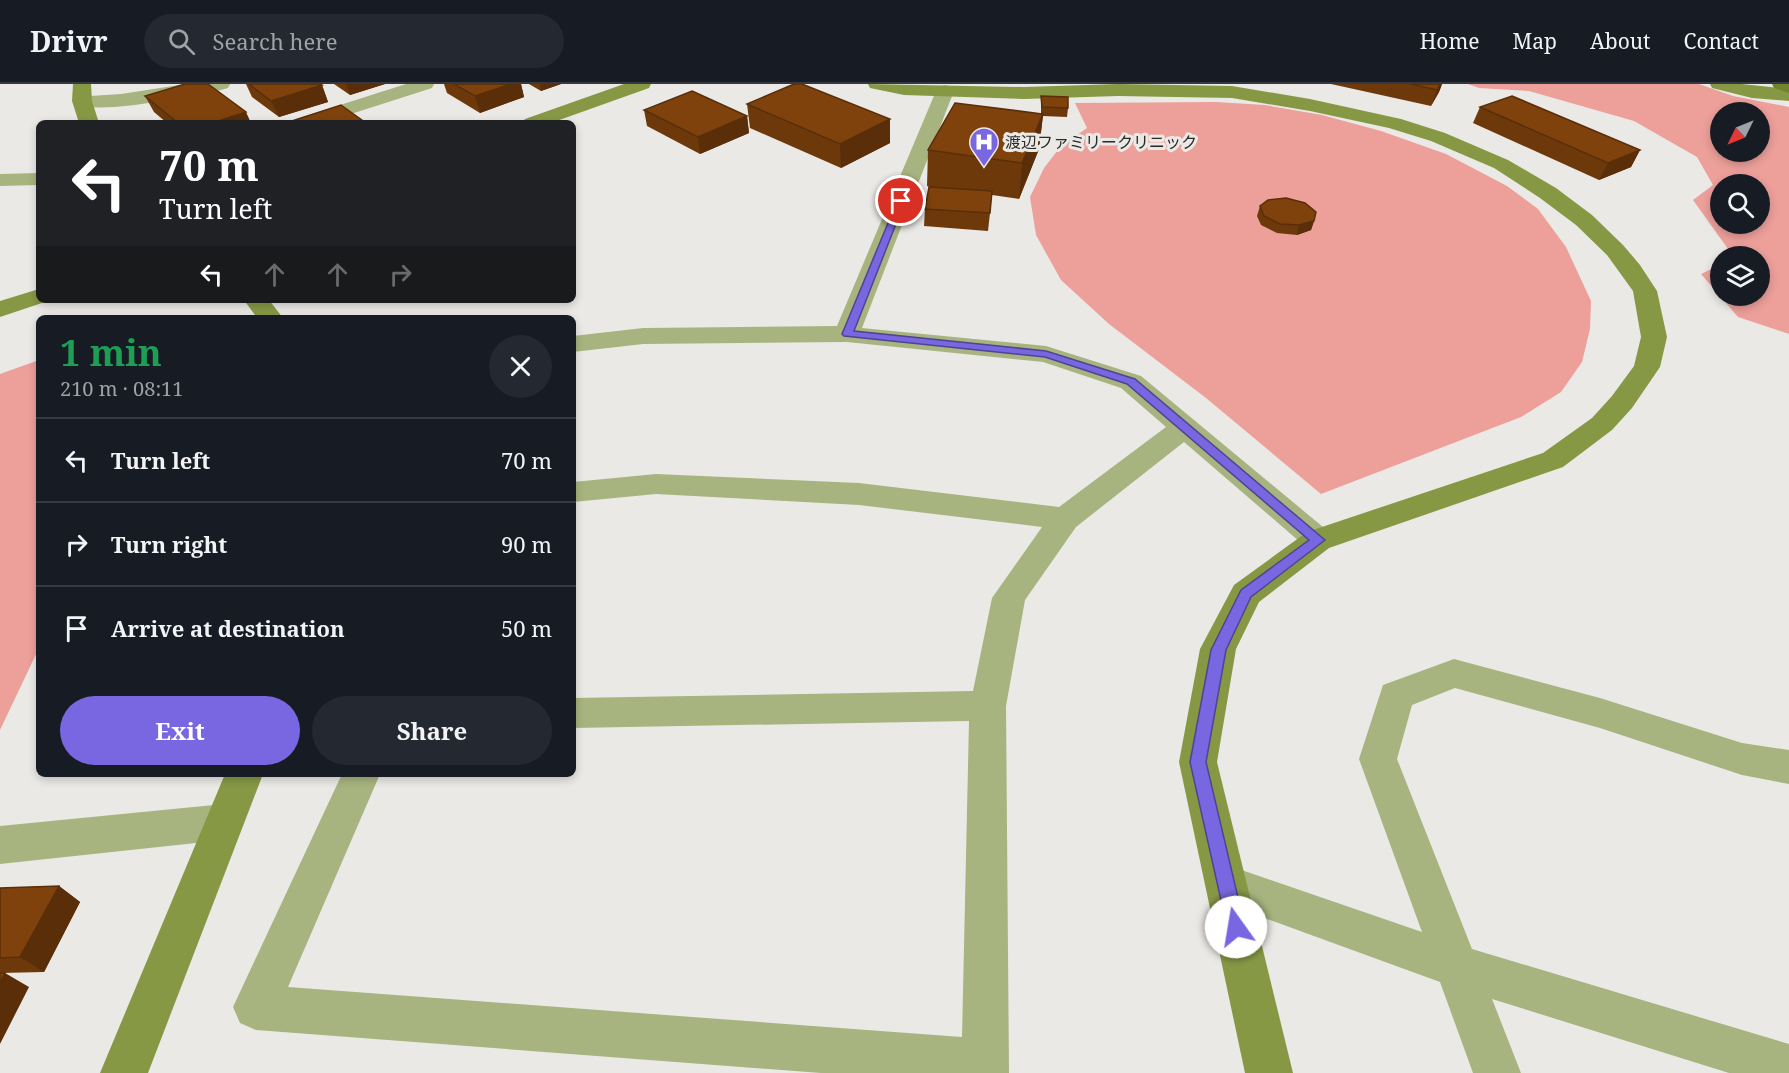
<!DOCTYPE html>
<meta charset="utf-8">
<style>
body{margin:0;font-family:"Noto Serif","Noto Sans JP",serif;background:#242831;color:#f1f3f6;height:100vh;display:flex;flex-direction:column;font-size:22px;white-space:nowrap}
*{box-sizing:border-box;margin:0}
p{font-size:20px;color:#9ea1a6}
.icon{flex:none;width:33px;height:33px;fill:none;stroke:currentColor;stroke-width:2;stroke-linecap:round;stroke-linejoin:round}
.map{position:relative;flex:1;overflow:hidden}
.drawer{position:absolute;left:36px;top:231px;width:540px;height:462px;display:flex;flex-direction:column;background:#171b24;border-radius:9px;box-shadow:0 3px 9px #0003}
.drawer>*{flex:none}
.guide{position:absolute;left:36px;top:36px;width:540px;height:183px;border-radius:9px;box-shadow:0 3px 9px #0003;background:#202124;color:#fff;overflow:hidden}
.needle{width:39px;rotate:227deg}
.fabs{position:absolute;left:1710px;top:18px;display:grid;gap:12px}
.fabs a{display:grid;place-items:center;width:60px;height:60px;border-radius:50%;background:#171b24;box-shadow:0 3px 9px #0003;font-size:30px}
.pin{position:absolute;display:grid;place-items:center;width:51px;height:51px;color:#fff;margin:-26px;border:3px solid #fff;border-radius:50%;box-shadow:0 2px 6px #0007}
.me{position:absolute;width:66px;margin:-33px;rotate:347deg;stroke-linejoin:round;filter:drop-shadow(0 0 4px #0008)}
.turn{display:flex;align-items:center;gap:21px;height:126px;padding:0 24px;font-size:27px}
.turn .icon{width:78px;height:78px;stroke-width:2.5}
.turn b{display:block;font-size:42px;line-height:51px}
.lanes{display:flex;align-items:center;height:57px;padding:0 24px;background:#0003;justify-content:center;gap:30px;direction:ltr}
.lanes .off{opacity:.35}
.round{display:grid;place-items:center;flex:none;width:63px;height:63px;border-radius:32px;background:#242831}
.head{display:flex;align-items:center;justify-content:space-between;height:102px;padding:0 24px}
h1{font-size:36px;font-weight:700;line-height:45px;color:#1e9e55}
.primary-button{display:flex;gap:12px;margin-top:auto;padding:12px 24px}
.primary-button a{flex:1;height:69px;border-radius:36px;background:#7967e2;color:#fff;font-size:24px;font-weight:700;line-height:69px;text-align:center}
.primary-button a+a{background:#242831;color:#f1f3f6}
ul{padding:0;list-style:none}
li{display:flex;align-items:center;gap:18px;height:84px;padding:0 24px;border-top:2px solid #363941}
li div{flex:1}
li b{display:block;font-size:22px}
li em{font-style:normal}
header{display:flex;align-items:center;gap:36px;box-sizing:border-box;height:84px;padding:0 30px;background:#171b24;border-bottom:2px solid #363941}
header strong{font-size:28px}
nav{display:flex;gap:33px;margin-inline-start:auto;font-size:21px}
.search{width:420px;height:54px;background:#242831;display:flex;align-items:center;gap:15px;box-sizing:border-box;padding:0 21px;border-radius:33px;color:#9ea1a6;font-size:22px}
.map>svg:first-child{display:block}
</style>
<header>
<strong>Drivr</strong>
<div class="search"><svg class="icon" aria-label="search" viewBox="0 0 24 24"><circle cx="10" cy="10" r="6"/><path d="M15 15l6 6"/></svg>Search here</div>
<nav><a>Home</a><a>Map</a><a>About</a><a>Contact</a></nav>
</header>
<div class="map">
<svg width="1789" height="989" viewBox="0 0 1789 989">
<rect width="100%" height="100%" fill="#ebe9e6"/>
<path fill="#ed9f9a" fill-rule="evenodd" d="M1468,0H1699L1733,12L1789,23V250L1738,233L1701,190L1720,181V212H1760V172H1733L1693,116L1713,101L1697,73L1634,37L1529,7L1479,4ZM1720,28H1760V68H1720ZM1720,100H1760V140H1720Z
M1216,18L1265,21L1322,31L1381,47L1446,70L1507,102L1538,125L1566,163L1591,217L1590,245L1582,278L1561,308L1521,333L1321,410L1206,314L1109,240L1061,196L1036,151L1030,113L1044,84L1061,62L1087,44L1075,19Z
M39,276V564L0,646V290Z"/>
<g fill="none" stroke-linecap="round" stroke-linejoin="round">
<path fill="#a7b47f" fill-rule="evenodd" d="M186,0H230L228,4L221,6C182,12 112,30 75,21L72,17L75,13L121,10Z
M406,0H434L432,4L323,39H293L296,35Z
M945,1L952,3L954,7L862,244L1046,262L1141,292L1329,448L1334,456L1329,464L1318,467L1307,464L1184,358L1076,443L1025,516L1006,622L1009,989H821L256,946L240,939L233,923L342,690H380L288,903L962,953L969,637L573,644V614L973,607L992,514L1042,443L859,421L656,410L573,418V398L656,390L859,399L1059,423L1166,343L1121,304L1043,278L847,258L643,260L573,268V252L643,244L837,242L936,7L938,3Z
M39,89V101L0,102V90Z
M1454,575L1600,614L1742,659L1789,666V700L1742,691L1600,644L1455,604L1412,621L1397,675L1472,865L1789,960V989H1729L1492,915L1521,989H1473L1440,898L1212,815L1206,801L1212,787L1227,781L1422,848L1359,675L1383,601Z
M224,720L238,725L244,738L238,751L224,756L0,780V742Z"/>
<path fill="#879845" fill-rule="evenodd" d="M73,0H91L92,17L99,39H79L72,17Z
M624,0H651L649,4L551,39H522L525,35Z
M868,0L1024,3L1118,0L1232,2L1310,15L1401,35L1445,49L1508,76L1556,104L1592,131L1623,161L1640,181L1657,207L1667,253L1660,283L1632,324L1612,346L1563,383L1329,464L1259,518L1236,565L1217,678L1293,989H1245L1179,678L1200,565L1234,501L1307,448L1543,369L1592,334L1612,312L1634,282L1641,253L1633,207L1607,171L1576,141L1540,114L1494,84L1431,57L1389,44L1310,27L1232,14L1118,12L1024,15L904,11L870,4Z
M1710,0H1742L1789,5V17L1752,14L1712,4Z
M39,205V216L48,217L0,233V217Z
M244,216H269L283,234H257Z
M225,690H263L148,989H100Z"/>
<path fill="#72832d" fill-rule="evenodd" d="M1772,0H1789V9L1774,4Z"/>
</g>
<path fill="#6d390b" d="M246,0H320L322,1L328,18L279,33L252,13Z
M334,0H385L350,11Z
M444,0H521L524,13L480,29L447,9Z
M529,0H561L541,7Z
M1331,0H1442L1439,8L1431,22Z
M145,12L251,39H167L154,28Z
M1041,12L1068,24L1067,33L1043,32L1039,65L1019,115L992,111L988,147L924,142L925,125L930,103L927,102L928,66L1041,29Z
M747,20L890,35V59L841,84L750,44Z
M1480,23L1640,66L1631,83L1599,96L1473,39Z
M644,26L747,32L749,49L700,70L647,42Z
M1260,122L1314,137L1311,146L1297,151L1277,149L1261,141L1257,132Z
M59,802L80,818L44,888L0,889V804Z"/>
<path fill="#592e09" d="M346,0H385L350,11Z
M511,0H521L524,13L480,29L475,12Z
M540,0H561L541,7Z
M1440,0H1442L1439,8L1431,22L1437,6Z
M322,1L328,18L279,33L271,17Z
M246,28L251,39H212Z
M1043,30L1039,65L1019,115L1022,79Z
M747,32L749,49L700,70L698,53Z
M890,35V59L841,84L840,60Z
M1640,66L1631,83L1599,96L1608,79Z
M1314,137L1311,146L1297,151L1299,141Z
M59,802L80,818L44,888L20,873Z
M5,889L29,903L0,960V899Z"/>
<path fill="#7f420d" stroke="#592e09" stroke-width="1.5" d="M185,0H208L246,28L212,39H178L145,12Z
M249,0H320L322,1L271,17Z
M454,0H511L475,12Z
M794,0H802L890,35L840,60L747,20Z
M1411,0H1440L1437,6Z
M692,7L747,32L698,53L644,26Z
M1041,12L1068,13V24L1042,23Z
M1512,12L1640,66L1608,79L1480,23Z
M955,19L1043,30L1022,79L928,66Z
M341,21L366,39H291L289,38Z
M929,103L992,107L990,129L925,125Z
M1286,114L1305,119L1316,128L1314,137L1299,141L1280,140L1264,132L1260,122L1268,116Z
M59,802L20,873L0,874V804Z
M0,889H5L0,899Z"/>
<path fill="#7967e2" stroke="#4f4393" stroke-width="1.5" d="M898,115L905,117L854,247L1046,267L1135,295L1325,456L1251,513L1226,566L1206,678L1245,843L1243,849L1236,852L1230,849L1227,843L1190,678L1211,566L1241,506L1309,456L1127,300L1045,273L844,252L842,250Z"/>
<defs>
<g id="hospital-pin" transform="scale(1.5)"><path d="M0 17L-7.5 6A9.5 9.5 0 1 1 7.5 6Z" fill="#7967e2" stroke="#ebe9e6"/><path d="M-5-5h3v3.5h4V-5h3V5h-3V1.5h-4V5h-3Z" fill="#fff"/></g>
</defs>
<g fill-rule="evenodd">
<use href="#hospital-pin" x="984" y="58"/>
</g>
<g text-anchor="middle" stroke-width="6" stroke-linejoin="round" paint-order="stroke">
<g font-size="16" fill="#2a2928" stroke="#ebe9e6" text-anchor="start">
<text x="1005" y="64">渡辺ファミリークリニック</text>
</g>
</g>
</svg>
<div class="fabs">
<a><svg class="needle" viewBox="-14 -14 28 28"><path d="M0-13l5 13h-10z" fill="#e53935"/><path d="M0 13l5-13h-10z" fill="#9ea1a6"/></svg></a>
<a><svg class="icon" aria-label="search" viewBox="0 0 24 24"><circle cx="10" cy="10" r="6"/><path d="M15 15l6 6"/></svg></a>
<a><svg class="icon" aria-label="layers" viewBox="0 0 24 24"><path d="M12 4l9 5-9 5-9-5zM3 14l9 5 9-5"/></svg></a>
</div>
<div class="pin" style="left:901px;top:117px;background:#d93025"><svg class="icon" aria-label="arrive" viewBox="0 0 24 24"><path d="M6 21V4h12l-3 4 3 4H6"/></svg></div>
<svg class="me" style="left:1236px;top:843px" viewBox="-20 -20 40 40"><circle r="19" fill="#fff"/><path d="M0-13L10 11 0 6-10 11z" fill="#7967e2"/></svg>
<div class="guide">
<div class="turn"><svg class="icon" aria-label="left" viewBox="0 0 24 24"><path d="M17 20v-9H6M10 6l-5 5 5 5"/></svg><div><b>70 m</b>Turn left</div></div>
<div class="lanes"><svg class="icon" aria-label="left" viewBox="0 0 24 24"><path d="M17 20v-9H6M10 6l-5 5 5 5"/></svg><svg class="icon off" aria-label="ahead" viewBox="0 0 24 24"><path d="M12 20V5M6 11l6-6 6 6"/></svg><svg class="icon off" aria-label="ahead" viewBox="0 0 24 24"><path d="M12 20V5M6 11l6-6 6 6"/></svg><svg class="icon off" aria-label="right" viewBox="0 0 24 24"><path d="M7 20v-9h11M14 6l5 5-5 5"/></svg></div>
</div>
<section class="drawer">
<div class="head"><div><h1>1 min</h1><p>210 m · 08:11</p></div><a class="round"><svg class="icon" aria-label="close" viewBox="0 0 24 24"><path d="M6 6l12 12M18 6L6 18"/></svg></a></div>
<ul>
<li><svg class="icon" aria-label="left" viewBox="0 0 24 24"><path d="M17 20v-9H6M10 6l-5 5 5 5"/></svg><div><b>Turn left</b></div><em>70 m</em></li>
<li><svg class="icon" aria-label="right" viewBox="0 0 24 24"><path d="M7 20v-9h11M14 6l5 5-5 5"/></svg><div><b>Turn right</b></div><em>90 m</em></li>
<li><svg class="icon" aria-label="arrive" viewBox="0 0 24 24"><path d="M6 21V4h12l-3 4 3 4H6"/></svg><div><b>Arrive at destination</b></div><em>50 m</em></li>
</ul>
<div class="primary-button"><a>Exit</a><a>Share</a></div>
</section>
</div>
